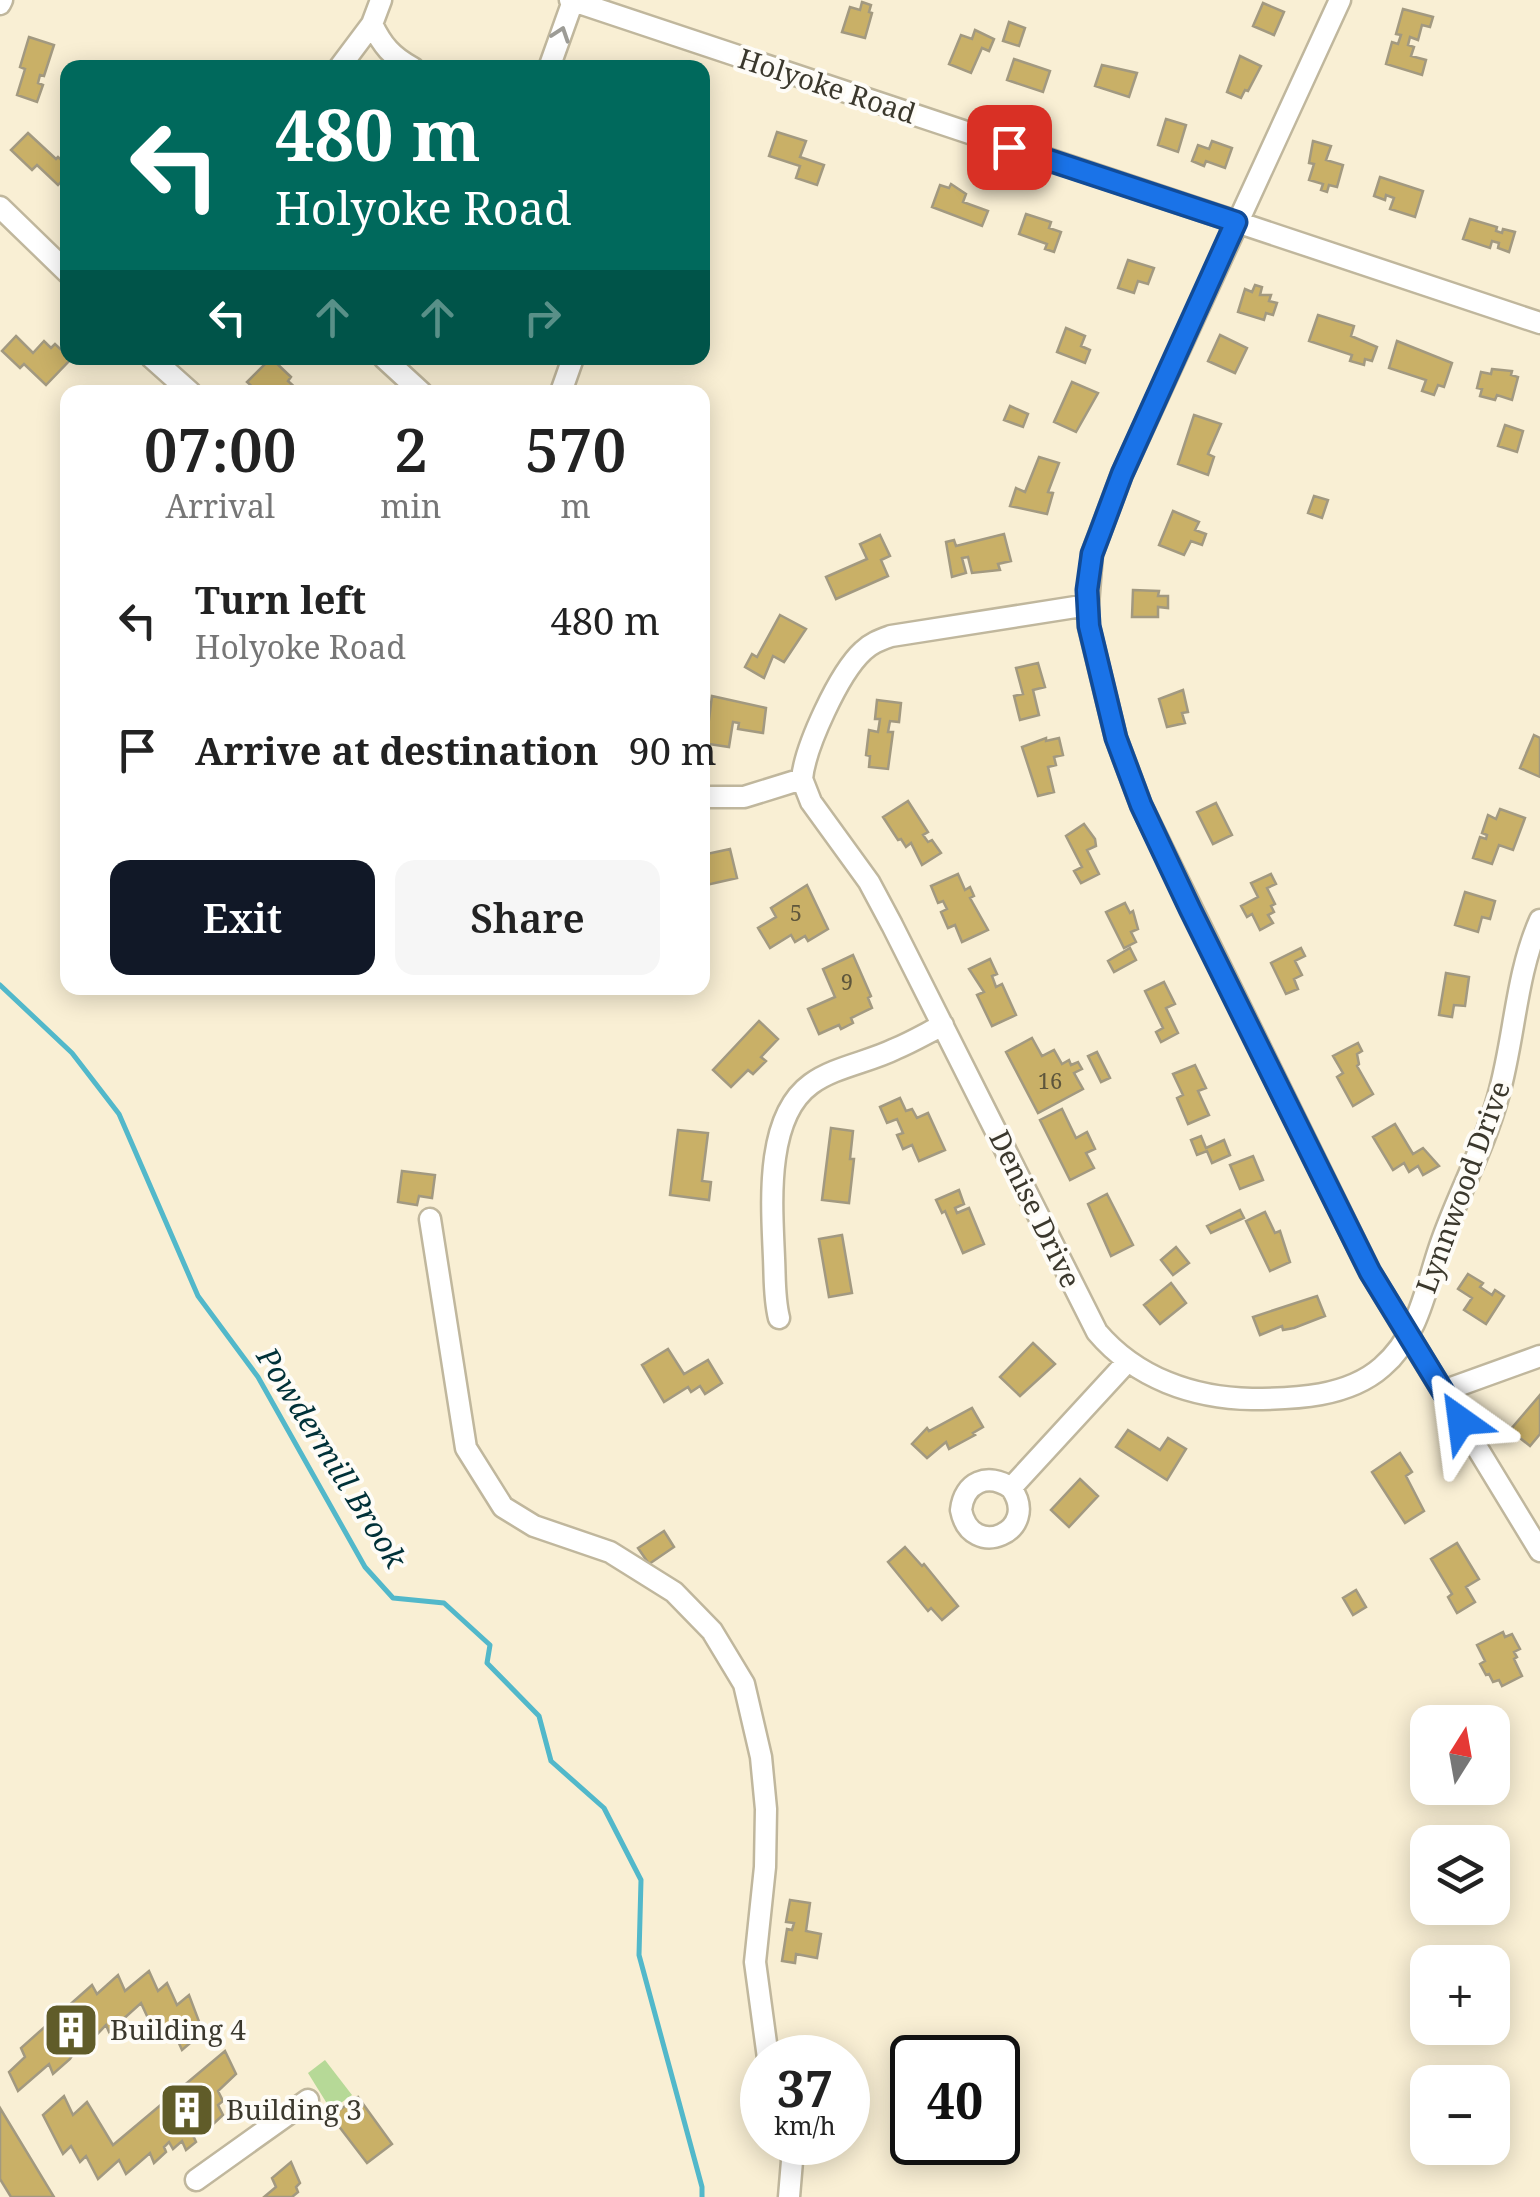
<!DOCTYPE html>
<meta charset="utf-8">
<style>
body{margin:0;font-family:"Noto Serif",serif;background:#f6f6f6;color:#222;height:100vh;display:flex;flex-direction:column;font-size:38px;white-space:nowrap}
*{box-sizing:border-box;margin:0}
p{font-size:32px;color:#767676}
.icon{flex:none;width:55px;height:55px;fill:none;stroke:currentColor;stroke-width:2;stroke-linecap:round;stroke-linejoin:round}
.map{position:relative;flex:1;overflow:hidden}
.side{position:absolute;left:60px;top:385px;width:650px;height:610px;display:flex;flex-direction:column;background:#fff;border-radius:20px;box-shadow:0 5px 25px #0003}
.side>*{flex:none}
.top-card{position:absolute;left:60px;top:60px;width:650px;height:305px;border-radius:20px;box-shadow:0 5px 25px #0003;background:#00695c;color:#fff;overflow:hidden}
.needle{width:65px;rotate:11deg}
.buttons{position:absolute;left:1410px;top:1705px;display:grid;gap:20px}
.buttons a{display:grid;place-items:center;width:100px;height:100px;border-radius:20px;background:#fff;box-shadow:0 5px 25px #0003;font-size:50px}
.speed{position:absolute;left:740px;top:2035px;display:flex;gap:20px;font-size:50px;font-weight:700;text-align:center}
.speed>*{display:grid;place-content:center;width:130px;height:130px;border-radius:50%;background:#fff;box-shadow:0 5px 25px #0003;line-height:1}
.speed small{font-size:25px;font-weight:400}
.speed .limit{border:5px solid #111;border-radius:15px;background:#fff;color:#111}
.pin{position:absolute;display:grid;place-items:center;width:85px;height:85px;color:#fff;margin:-42px;border-radius:20px;box-shadow:0 5px 15px #0006}
.me{position:absolute;width:110px;margin:-55px;rotate:329deg;stroke-linejoin:round;filter:drop-shadow(0 0 8px #0008)}
.turn{display:flex;align-items:center;gap:35px;height:210px;padding:0 50px;font-size:45px}
.turn .icon{width:130px;height:130px;stroke-width:2.5}
.turn b{display:block;font-size:70px;line-height:85px}
.lanes{display:flex;align-items:center;height:95px;padding:0 50px;background:#0003;justify-content:center;gap:50px;direction:ltr}
.lanes .off{opacity:.35}
.eta{display:flex;justify-content:space-evenly;align-items:center;height:170px;text-align:center}
.eta b{font-size:60px;font-weight:600;line-height:70px}
.primary-button{display:flex;gap:20px;margin-top:auto;padding:20px 50px}
.primary-button a{flex:1;height:115px;border-radius:20px;background:#111827;color:#fff;font-size:40px;font-weight:600;line-height:115px;text-align:center}
.primary-button a+a{background:#f6f6f6;color:#222}
ul{padding:0;list-style:none}
li{display:flex;align-items:center;gap:30px;height:130px;padding:0 50px}
li div{flex:1}
li b{display:block;font-size:38px}
li em{font-style:normal}
.map>svg:first-child{display:block}
</style>
<div class="map">
<svg width="1540" height="2197" viewBox="0 0 1540 2197">
<rect width="100%" height="100%" fill="#f9efd4"/>
<path fill="#b6d997" d="M325,2060L352,2095L331,2110L308,2073Z"/>
<g fill="none" stroke-linecap="round" stroke-linejoin="round">
<path stroke="#52b8ca" stroke-width="5" d="M0,985L72,1053L119,1114L198,1296L258,1377L365,1567L393,1598L444,1603L490,1645L487,1663L539,1716L551,1761L604,1808L641,1880L639,1955L702,2187V2197"/>
</g>
<path fill="#c9b067" stroke="#a29980" stroke-width="2.5" d="M862,2L871,5L869,12L872,13L865,38L842,32L850,7L860,10Z
M1263,3L1284,12L1274,35L1253,26Z
M1403,9L1433,17L1430,27L1422,25L1418,40L1410,37L1408,45L1414,47L1411,56L1426,60L1422,75L1386,64L1392,42L1398,44L1401,35L1396,34Z
M1009,22L1025,28L1019,46L1003,41Z
M975,30L994,39L989,51L982,48L971,73L949,64L961,35L972,39Z
M29,37L54,45L44,76L40,75L38,83L43,85L37,102L17,95L25,69L20,67Z
M1240,56L1261,66L1248,91L1245,90L1241,98L1227,92Z
M1014,59L1050,71L1043,92L1007,80Z
M1102,65L1137,73L1129,97L1095,86Z
M1166,119L1186,125L1178,152L1158,145Z
M777,132L806,141L800,157L824,165L817,185L796,178L800,166L769,156Z
M28,133L56,159L58,157L68,166V174L58,185L37,165L32,170L11,150Z
M1212,141L1232,148L1225,168L1206,161L1204,166L1192,161L1198,145L1209,149Z
M1313,141L1331,146L1326,160L1343,165L1337,187L1329,185L1327,192L1321,190L1323,184L1309,180L1314,164L1309,163Z
M1380,177L1423,191L1415,217L1390,209L1394,198L1386,195L1385,200L1374,196Z
M951,184L966,194L963,202L988,211L982,226L932,207L940,185L949,188Z
M1026,214L1051,222L1049,228L1061,232L1054,252L1045,249L1047,244L1019,234Z
M1470,219L1497,227L1496,231L1502,233L1503,229L1515,232L1509,252L1498,248L1499,243L1492,241L1490,248L1463,239Z
M1128,260L1154,268L1148,284L1138,281L1134,293L1118,288Z
M1255,285L1262,287L1260,295H1271L1269,301L1277,303L1273,315L1266,313L1264,320L1238,312L1245,289L1252,292Z
M1318,315L1354,326L1351,336L1377,347L1372,361L1365,359L1364,365L1350,361L1352,355L1309,341Z
M1066,328L1085,336L1081,346L1090,350L1085,363L1057,352Z
M1220,335L1247,348L1235,373L1208,361Z
M16,336L33,353L44,341L51,348L55,344L71,359L46,385L24,364L20,368L2,351Z
M1397,341L1452,363L1444,387L1438,385L1434,395L1422,391L1426,380L1389,368Z
M271,358L291,377L288,381L300,392H258L247,382Z
M1492,369L1512,371L1511,375L1518,377L1512,400L1497,395L1495,400L1480,396L1482,389L1477,388L1481,372L1491,374Z
M1072,382L1098,393L1076,432L1054,422Z
M1010,406L1028,414L1023,427L1004,420Z
M1194,415L1221,424L1208,454L1214,457L1208,475L1178,464Z
M1505,425L1523,431L1517,452L1498,446Z
M1039,457L1059,463L1048,492L1053,493L1047,514L1010,506L1016,488L1025,492Z
M1314,496L1328,500L1322,518L1308,513Z
M1173,511L1199,522L1195,530L1206,534L1202,545L1191,541L1184,555L1159,545Z
M1004,534L1011,561L998,564L1000,570L972,573L968,557L962,558L966,573L952,577L946,542L954,540L956,546Z
M880,535L890,556L881,560L888,576L836,599L826,577L867,559L860,544Z
M1133,590L1159,591L1158,596H1168V608L1158,607V617H1132Z
M780,615L806,629L784,662L773,656L764,678L745,667L752,654L757,657Z
M1038,663L1045,687L1033,690L1039,715L1020,720L1014,696L1023,694L1016,668Z
M1183,690L1188,712L1182,713L1185,723L1167,727L1159,699Z
M712,696L766,708L763,733L738,729L739,723L733,722L729,747L702,743V727H708Z
M877,700L901,703L899,722L890,721L888,732H893L888,769L869,767L870,756L866,755L869,730L878,732L880,719H875Z
M1534,735L1540,738V777L1520,768Z
M1046,738V741L1059,738L1063,755L1054,757L1056,765L1048,767L1054,792L1038,796L1022,747Z
M908,801L928,832L923,835L928,842L932,840L941,853L922,865L911,843L906,847L901,839L898,840L883,817Z
M1216,803L1232,835L1213,844L1197,812Z
M1500,809L1525,818L1513,850L1499,845L1492,864L1473,858L1480,837L1486,839L1487,835L1482,833L1488,815L1496,819Z
M1084,824L1095,839L1096,846L1087,850L1099,874L1081,883L1074,871L1082,867L1066,836Z
M730,849L737,878L702,886V855Z
M958,874L965,890L970,887L974,896L970,898L988,930L962,942L955,925L948,928L941,912L947,909L943,901L938,903L931,886Z
M1271,874L1276,884L1267,888L1275,904L1271,906L1274,912L1268,915L1273,923L1260,930L1252,914L1247,917L1241,906L1258,897L1251,883Z
M807,885L828,929L808,941L805,936L795,942L791,935L770,948L758,928L776,917L771,908Z
M1465,892L1495,901L1490,919L1482,917L1478,932L1455,925Z
M1125,903L1130,913L1133,911L1138,929L1131,932L1136,942L1124,948L1106,912Z
M1130,948L1136,960L1114,972L1108,961Z
M1301,948L1305,956L1295,961L1302,975L1294,979L1298,989L1286,994L1271,963Z
M853,955L871,996L868,998L872,1008L851,1018L853,1023L841,1029L839,1025L819,1034L808,1009L835,997L823,969Z
M990,959L997,974L992,976L996,987L1002,984L1016,1015L992,1026L977,995L984,992L969,969Z
M1446,973L1469,977L1465,1006L1454,1005L1452,1017L1439,1015Z
M1164,982L1175,1004L1166,1008L1178,1033L1161,1042L1156,1032L1163,1028L1145,991Z
M759,1021L778,1039L761,1057L766,1061L753,1074L748,1070L731,1087L713,1070Z
M1032,1038L1042,1056L1054,1050L1062,1064L1069,1060L1071,1065L1078,1062L1082,1069L1074,1073L1083,1089L1038,1113L1006,1052Z
M1358,1043L1362,1051L1357,1054L1359,1064L1357,1066L1373,1094L1353,1106L1337,1077L1343,1073L1333,1056Z
M1097,1052L1110,1078L1101,1082L1088,1056Z
M1195,1065L1206,1088L1198,1091L1209,1115L1188,1124L1177,1098L1183,1095L1173,1074Z
M900,1098L906,1111L912,1109L917,1118L928,1113L945,1150L919,1161L912,1145L903,1149L897,1135L903,1133L897,1119L887,1123L880,1107Z
M1062,1109L1076,1138L1087,1132L1095,1149L1086,1153L1094,1168L1070,1180L1040,1120Z
M1395,1124L1413,1154L1423,1148L1439,1166L1423,1175L1418,1166L1409,1172L1404,1163L1393,1170L1373,1137Z
M831,1128L853,1131L850,1159H854L849,1203L822,1200Z
M678,1130L708,1133L702,1181L711,1182L709,1200L670,1195Z
M1201,1136L1206,1148L1224,1140L1230,1155L1212,1163L1207,1151L1197,1155L1191,1140Z
M1253,1156L1263,1180L1240,1189L1230,1165Z
M402,1171L435,1175L432,1198L419,1196L417,1205L398,1202Z
M959,1190L964,1204L955,1208L957,1213L969,1208L984,1244L963,1253L945,1211L942,1213L936,1200Z
M1107,1194L1133,1245L1111,1256L1088,1204Z
M1240,1210L1244,1218L1211,1233L1207,1226Z
M1265,1212L1275,1233L1280,1231L1290,1262L1270,1271L1246,1221Z
M842,1235L852,1293L829,1297L819,1239Z
M1176,1247L1189,1263L1173,1275L1161,1260Z
M1468,1274L1483,1283L1480,1287L1492,1295L1495,1290L1504,1296L1486,1324L1464,1310L1472,1298L1458,1289Z
M1171,1283L1186,1303L1160,1324L1144,1305Z
M1317,1296L1325,1316L1294,1328L1283,1330L1282,1326L1260,1335L1253,1317Z
M1033,1343L1055,1364L1020,1396L1000,1377Z
M668,1349L684,1374L708,1360L722,1383L705,1394L700,1386L691,1392L688,1387L664,1402L642,1365Z
M1540,1395V1434L1530,1446L1510,1430Z
M972,1408L983,1427L973,1433L975,1435L949,1449L946,1442L927,1458L912,1444L927,1428L929,1431Z
M1128,1430L1160,1450L1168,1438L1186,1449L1167,1480L1116,1447Z
M1400,1453L1412,1472L1406,1476L1424,1511L1405,1523L1372,1472Z
M1080,1479L1098,1496L1069,1527L1051,1510Z
M664,1531L674,1547L649,1564L638,1548Z
M1457,1543L1479,1579L1466,1587L1475,1602L1457,1613L1448,1597L1452,1594L1431,1559Z
M905,1547L922,1566L924,1564L958,1606L942,1620L931,1608L928,1611L888,1562Z
M1356,1590L1366,1607L1353,1615L1343,1598Z
M1503,1632L1505,1637L1512,1634L1520,1649L1514,1652L1517,1657L1514,1659L1522,1676L1502,1686L1499,1680L1493,1682L1489,1674L1486,1675L1480,1664L1485,1661L1477,1645Z
M790,1900L810,1903L806,1931L821,1934L817,1958L796,1954L795,1963L782,1961L787,1929L792,1930L794,1923L786,1922Z
M149,1971L158,1991L167,1983L177,2005L189,1995L203,2032L182,2050L173,2030L159,2042L141,2003L109,2032L106,2025L83,2049L79,2039L73,2045L75,2051L70,2059L53,2074L49,2064L18,2091L9,2072L25,2057L21,2048L92,1985L97,1994L118,1975L125,1991Z
M225,2051L236,2074L218,2091L223,2101L218,2105L223,2115L212,2125L209,2117L202,2123L199,2116L191,2131L196,2142L186,2150L182,2141L173,2149L169,2142L164,2147L166,2152L154,2163L150,2153L126,2174L119,2160L98,2179L86,2156L80,2162L71,2146L63,2154L43,2115L64,2096L73,2115L87,2102L113,2145Z
M358,2097L392,2144L367,2163L331,2116Z
M0,2108L54,2197H11L0,2179Z
M291,2162L300,2183L296,2187L298,2192L292,2197H264L276,2187L272,2178Z"/>
<g fill="none" stroke-linecap="round" stroke-linejoin="round">
<g stroke="#c0b79d" stroke-width="25">
<path id="minor" d="M570,0L1540,323
M1340,0L1122,474L1092,554L1088,605L1089,627L1116,738L1141,805L1370,1272L1540,1551
M0,4L2,0
M372,24C382,45 392,57 413,68
M339,68L372,24L381,0
M549,68L573,1
M0,207L68,273
M152,358L190,392
M384,358L421,392
M561,392L573,358
M802,779L811,802L869,882L892,925L1097,1332C1136,1378 1193,1398 1252,1399C1295,1399 1348,1397 1382,1367C1419,1335 1425,1290 1440,1246C1457,1196 1484,1148 1498,1097C1515,1038 1515,977 1540,920
M702,797H744L802,779C805,747 839,673 863,651C871,643 880,640 891,636L1088,605
M430,1219L466,1448L503,1507L534,1526L610,1552L674,1592L712,1631L744,1684L761,1757L766,1809L765,1867L755,1962L768,2058
M779,1318C774,1298 775,1278 774,1258C772,1207 764,1118 811,1084C834,1067 869,1062 895,1049C912,1042 927,1033 943,1025
M1443,1391L1540,1356
M1011,1488C1042,1531 971,1562 961,1510C964,1482 988,1472 1011,1488L1127,1362
M196,2180L308,2100
M789,2197L792,2161L790,2142"/>
</g>
<use href="#minor" stroke="#fff" stroke-width="20"/>
</g>
<defs><path id="oneway-chevron" d="M-2-3.5L2.5 0L-2 3.5" fill="none" stroke-width="1.6" stroke-linecap="round" stroke-linejoin="round" transform="scale(2.5)"/></defs>
<use stroke="#9d9c96" href="#oneway-chevron" transform="translate(561 34) rotate(-71)"/>
<g fill="none" stroke-linecap="round" stroke-linejoin="round">
<g stroke="#114b97" stroke-width="25">
<path id="route" d="M1009,147L1236,222L1122,474L1100,533L1092,554L1087,590L1089,626L1116,738L1141,805L1190,909L1370,1272L1461,1421"/>
</g>
<use href="#route" stroke="#1a73e8" stroke-width="18"/>
</g>
<defs>
<g id="building-square" transform="scale(2.875)"><rect x="-9" y="-9" width="18" height="18" rx="4" fill="#605c29" stroke="#fefcf7"/><path d="M-4-6H4V6H1V3H-1V6H-4ZM-2.5-4.3h1.7v1.8h-1.7ZM.8-4.3h1.7v1.8H.8ZM-2.5-1h1.7V.8h-1.7ZM.8-1h1.7V.8H.8Z" fill="#fff"/></g>
</defs>
<g fill-rule="evenodd">
<use href="#building-square" x="71" y="2030"/>
<use href="#building-square" x="187" y="2110"/>
</g>
<g text-anchor="middle" stroke-width="8" stroke-linejoin="round" paint-order="stroke">
<g font-size="22" fill="#5e563c">
<text x="796" y="921">5</text>
<text x="847" y="990">9</text>
<text x="1050" y="1089">16</text>
</g>
<g font-size="28" fill="#3b382d" stroke="#fefcf7">
<text transform="translate(827 86) rotate(18)" y="10">Holyoke Road</text>
<text transform="translate(1463 1187) rotate(-70)" y="10">Lynnwood Drive</text>
<text transform="translate(1035 1209) rotate(64)" y="10">Denise Drive</text>
</g>
<g font-size="28" fill="#3b382d" stroke="#fefcf7" text-anchor="start">
<text x="110" y="2040">Building 4</text>
<text x="226" y="2120">Building 3</text>
</g>
<g font-size="30" font-style="italic" fill="#003138" stroke="#fefcf7">
<text transform="translate(331 1458) rotate(58)" y="10">Powdermill Brook</text>
</g>
</g>
</svg>
<div class="buttons">
<a><svg class="needle" viewBox="-14 -14 28 28"><path d="M0-13l5 13h-10z" fill="#e53935"/><path d="M0 13l5-13h-10z" fill="#767676"/></svg></a>
<a><svg class="icon" aria-label="layers" viewBox="0 0 24 24"><path d="M12 4l9 5-9 5-9-5zM3 14l9 5 9-5"/></svg></a>
<a>+</a>
<a>−</a>
</div>
<div class="speed"><div>37<small>km/h</small></div><div class="limit">40</div></div>
<div class="pin" style="left:1009px;top:147px;background:#d93025"><svg class="icon" aria-label="arrive" viewBox="0 0 24 24"><path d="M6 21V4h12l-3 4 3 4H6"/></svg></div>
<svg class="me" style="left:1461px;top:1421px" viewBox="-20 -20 40 40"><path d="M0-17L14 15 0 8-14 15z" fill="#1a73e8" stroke="#fff" stroke-width="4"/></svg>
<div class="top-card">
<div class="turn"><svg class="icon" aria-label="left" viewBox="0 0 24 24"><path d="M17 20v-9H6M10 6l-5 5 5 5"/></svg><div><b>480 m</b>Holyoke Road</div></div>
<div class="lanes"><svg class="icon" aria-label="left" viewBox="0 0 24 24"><path d="M17 20v-9H6M10 6l-5 5 5 5"/></svg><svg class="icon off" aria-label="ahead" viewBox="0 0 24 24"><path d="M12 20V5M6 11l6-6 6 6"/></svg><svg class="icon off" aria-label="ahead" viewBox="0 0 24 24"><path d="M12 20V5M6 11l6-6 6 6"/></svg><svg class="icon off" aria-label="right" viewBox="0 0 24 24"><path d="M7 20v-9h11M14 6l5 5-5 5"/></svg></div>
</div>
<section class="side">
<div class="eta">
<div><b>07:00</b><p>Arrival</p></div>
<div><b>2</b><p>min</p></div>
<div><b>570</b><p>m</p></div>
</div>
<ul>
<li><svg class="icon" aria-label="left" viewBox="0 0 24 24"><path d="M17 20v-9H6M10 6l-5 5 5 5"/></svg><div><b>Turn left</b><p>Holyoke Road</p></div><em>480 m</em></li>
<li><svg class="icon" aria-label="arrive" viewBox="0 0 24 24"><path d="M6 21V4h12l-3 4 3 4H6"/></svg><div><b>Arrive at destination</b></div><em>90 m</em></li>
</ul>
<div class="primary-button"><a>Exit</a><a>Share</a></div>
</section>
</div>
